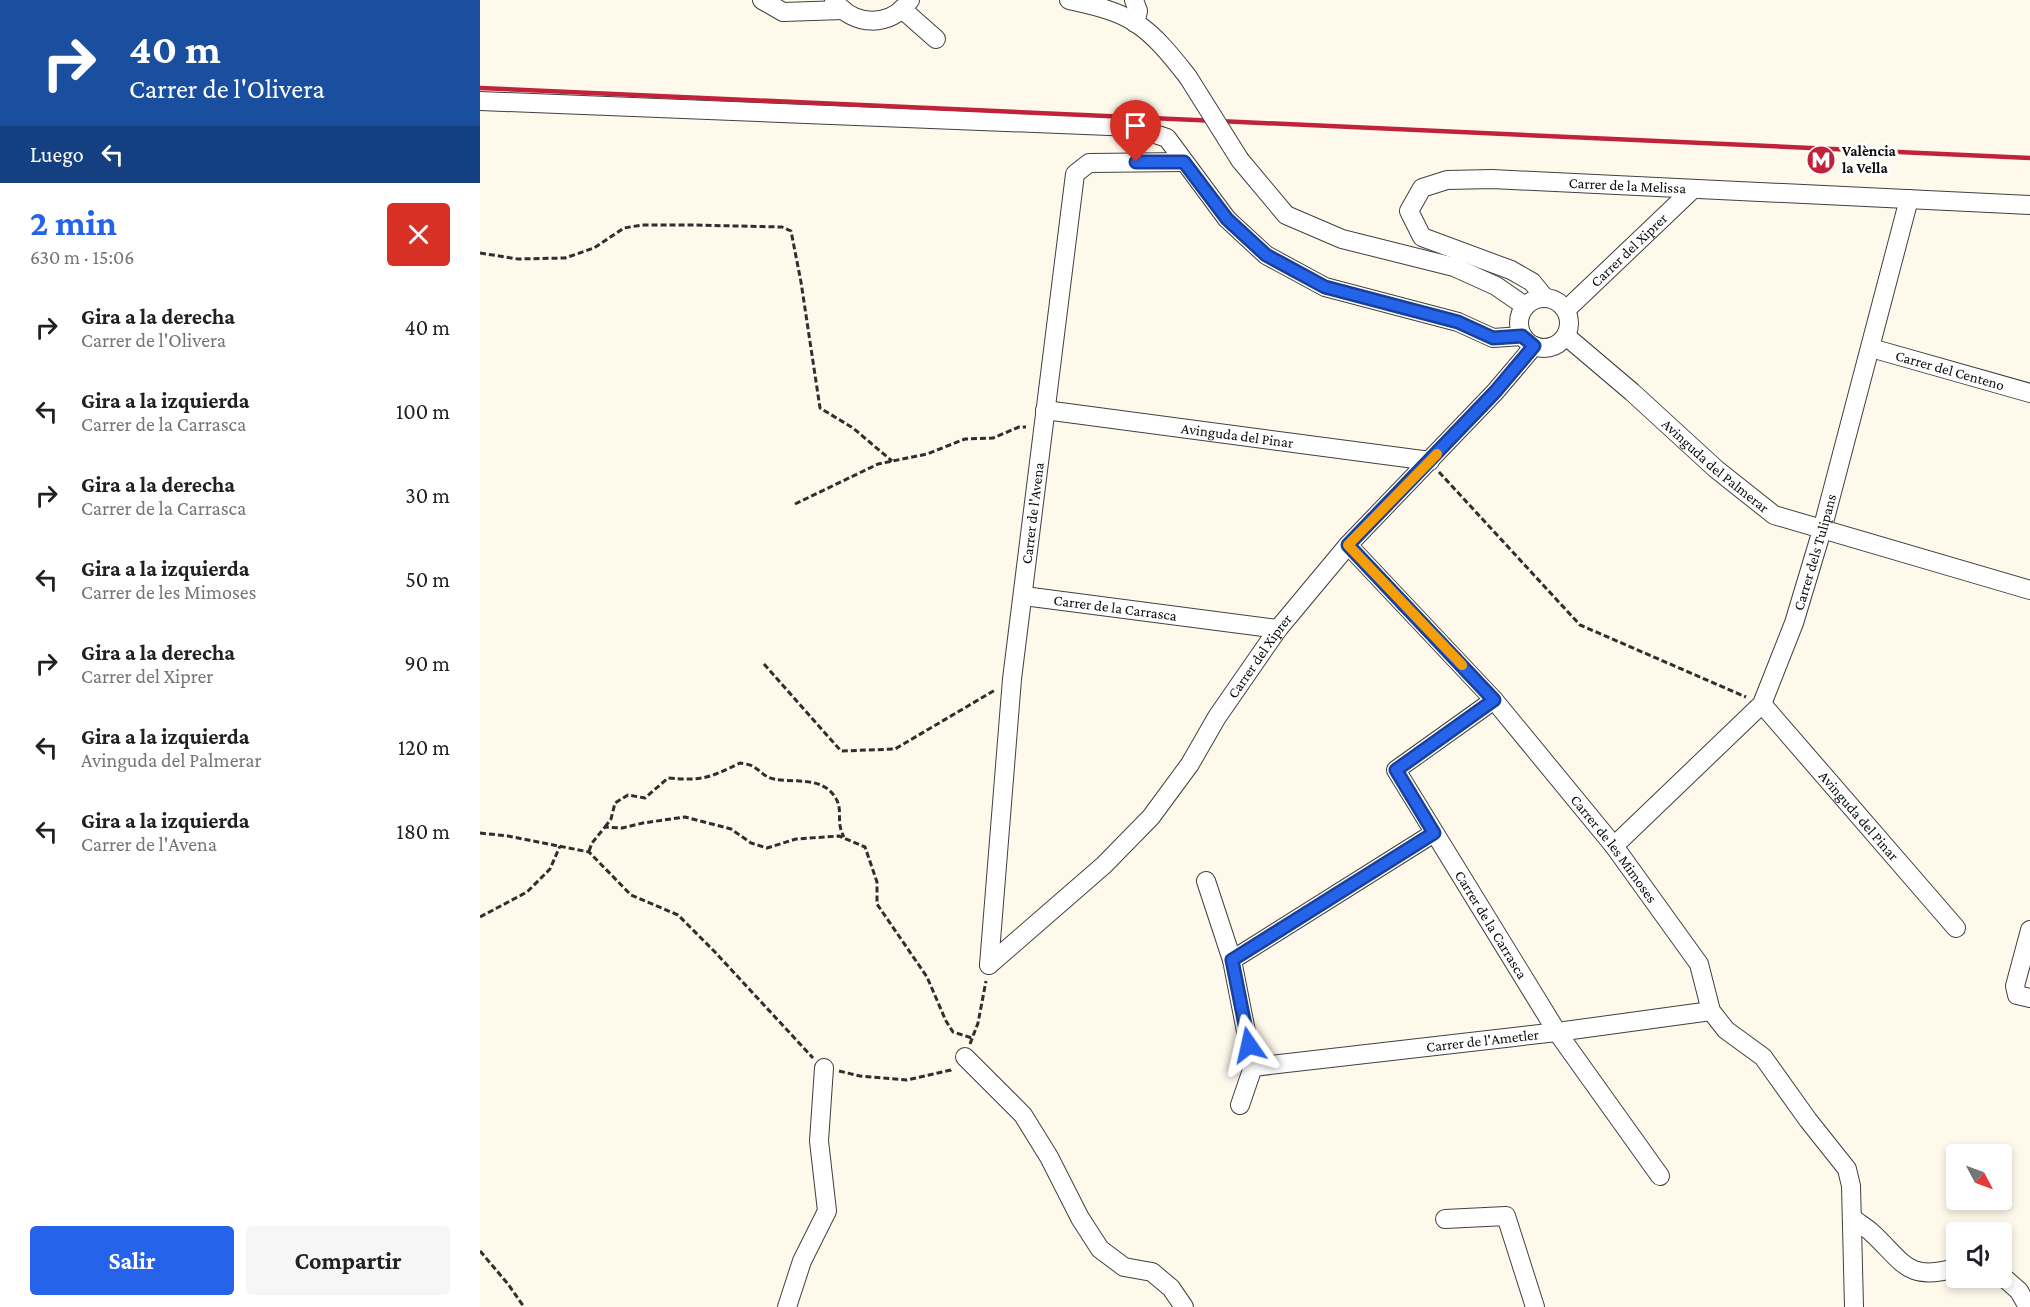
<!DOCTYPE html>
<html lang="es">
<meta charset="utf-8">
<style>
body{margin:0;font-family:"Crimson Pro",serif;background:#f6f6f6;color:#202124;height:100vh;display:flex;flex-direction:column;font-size:22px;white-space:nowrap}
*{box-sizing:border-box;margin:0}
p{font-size:20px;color:#757577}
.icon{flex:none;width:33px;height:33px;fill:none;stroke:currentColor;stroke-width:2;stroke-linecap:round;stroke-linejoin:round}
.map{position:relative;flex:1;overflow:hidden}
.side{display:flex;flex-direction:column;background:#fff;width:480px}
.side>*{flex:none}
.top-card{background:#1a4fa0;color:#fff;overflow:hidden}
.needle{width:39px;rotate:131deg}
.tools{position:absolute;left:1466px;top:1144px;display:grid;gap:12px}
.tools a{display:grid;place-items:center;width:66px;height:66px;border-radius:6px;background:#fff;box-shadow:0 3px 9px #0003;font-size:30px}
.pin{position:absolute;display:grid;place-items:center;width:51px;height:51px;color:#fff;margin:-62px -26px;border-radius:50% 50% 50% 0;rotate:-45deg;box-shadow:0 0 6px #0007}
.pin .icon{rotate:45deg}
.me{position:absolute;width:66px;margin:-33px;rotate:349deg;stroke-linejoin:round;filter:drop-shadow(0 0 4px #0008)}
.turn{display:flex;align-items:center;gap:21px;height:126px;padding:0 30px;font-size:27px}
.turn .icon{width:78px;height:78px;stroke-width:2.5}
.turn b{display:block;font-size:42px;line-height:51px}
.then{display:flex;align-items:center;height:57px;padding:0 30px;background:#0003;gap:12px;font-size:22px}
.round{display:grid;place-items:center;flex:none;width:63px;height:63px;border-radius:6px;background:#f6f6f6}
.overview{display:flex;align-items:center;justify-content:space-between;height:102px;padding:0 30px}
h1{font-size:36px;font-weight:700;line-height:45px;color:#2563eb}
.cta{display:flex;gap:12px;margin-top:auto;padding:12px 30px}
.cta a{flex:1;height:69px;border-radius:6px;background:#2563eb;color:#fff;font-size:24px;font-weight:700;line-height:69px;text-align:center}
.cta a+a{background:#f6f6f6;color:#202124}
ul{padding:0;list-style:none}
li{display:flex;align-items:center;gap:18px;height:84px;padding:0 30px}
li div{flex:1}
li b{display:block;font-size:22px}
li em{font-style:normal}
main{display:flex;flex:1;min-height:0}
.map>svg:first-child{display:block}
</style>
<main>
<section class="side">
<div class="top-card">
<div class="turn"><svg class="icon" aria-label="right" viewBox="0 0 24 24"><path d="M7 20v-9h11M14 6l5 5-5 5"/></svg><div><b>40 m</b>Carrer de l'Olivera</div></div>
<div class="then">Luego<svg class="icon" aria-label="left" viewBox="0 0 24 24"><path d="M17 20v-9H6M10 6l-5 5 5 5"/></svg></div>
</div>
<div class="overview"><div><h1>2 min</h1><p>630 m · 15:06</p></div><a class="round" style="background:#d93025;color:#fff"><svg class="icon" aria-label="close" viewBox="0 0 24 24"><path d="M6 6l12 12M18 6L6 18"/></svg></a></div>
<ul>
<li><svg class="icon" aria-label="right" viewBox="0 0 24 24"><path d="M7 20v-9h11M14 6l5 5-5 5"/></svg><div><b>Gira a la derecha</b><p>Carrer de l'Olivera</p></div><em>40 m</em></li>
<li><svg class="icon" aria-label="left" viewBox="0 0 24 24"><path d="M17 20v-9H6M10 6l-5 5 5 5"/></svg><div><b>Gira a la izquierda</b><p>Carrer de la Carrasca</p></div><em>100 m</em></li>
<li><svg class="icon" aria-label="right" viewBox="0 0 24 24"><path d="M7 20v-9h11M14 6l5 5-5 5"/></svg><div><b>Gira a la derecha</b><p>Carrer de la Carrasca</p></div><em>30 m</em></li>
<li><svg class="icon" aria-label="left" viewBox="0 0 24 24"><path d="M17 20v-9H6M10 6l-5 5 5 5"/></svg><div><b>Gira a la izquierda</b><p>Carrer de les Mimoses</p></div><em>50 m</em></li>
<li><svg class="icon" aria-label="right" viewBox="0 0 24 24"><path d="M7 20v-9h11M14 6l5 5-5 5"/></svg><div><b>Gira a la derecha</b><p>Carrer del Xiprer</p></div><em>90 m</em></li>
<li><svg class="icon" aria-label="left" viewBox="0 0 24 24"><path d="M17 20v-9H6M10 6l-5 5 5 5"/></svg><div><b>Gira a la izquierda</b><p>Avinguda del Palmerar</p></div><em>120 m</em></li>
<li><svg class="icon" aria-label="left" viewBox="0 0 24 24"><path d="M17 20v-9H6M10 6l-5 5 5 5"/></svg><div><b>Gira a la izquierda</b><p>Carrer de l'Avena</p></div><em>180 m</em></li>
</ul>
<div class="cta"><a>Salir</a><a>Compartir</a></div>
</section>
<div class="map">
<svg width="1550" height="1307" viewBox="0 0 1550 1307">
<rect width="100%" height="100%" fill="#fff9ec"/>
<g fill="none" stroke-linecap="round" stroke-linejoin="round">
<g stroke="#404040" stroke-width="20">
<g id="minor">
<path d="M282,0L303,12L363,10"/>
<path d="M354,0C373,27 411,28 430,0"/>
<path d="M589,0C611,5 636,10 656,23C677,37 693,58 708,77"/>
<path d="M654,0L658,11L655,23"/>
<path d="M422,9L456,39"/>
<path d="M0,101L654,127L687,138L747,219L786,255L845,287L978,322L1013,338L1042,336"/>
<path d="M760,160L806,215L862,239L974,267L1016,286L1045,306"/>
<circle cx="1064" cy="323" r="25"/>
<path id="s1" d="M1065,298L1052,282L1031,270L942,237L929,211L942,188L967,180L1012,179L1550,205"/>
<path id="s2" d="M1086,310L1213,189"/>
<path id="s3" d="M1086,336L1152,392L1236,469L1294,515L1550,590"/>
<path id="s4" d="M1391,348L1550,393"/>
<path id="s5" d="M565,410L950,461"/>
<path id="s6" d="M868,545L1014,700L1134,846L1219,964L1231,1011L1246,1030L1283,1057L1328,1120L1367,1169L1371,1186L1374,1307"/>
<path id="s7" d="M544,596L798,629"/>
<path id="s8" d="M1014,700L916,770L1077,1032L1180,1176"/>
<path id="s9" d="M1282,704L1476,928"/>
<path id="s10" d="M1134,846L1282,704L1314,623L1342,530L1429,199"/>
<path d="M726,881L752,960L773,1067L760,1105"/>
<path d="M1550,930L1535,986L1537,995L1550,998"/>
<path d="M752,960L954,833"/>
<path id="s11" d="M509,965L532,679L595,174L609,163L704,162"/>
<path id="s12" d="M509,965L624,865L671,817L710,764L737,717L798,629L868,545L1015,392L1054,346"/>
<path d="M485,1057L543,1115L569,1157L600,1218L620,1249L644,1267L672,1272L691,1288L704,1307"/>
<path id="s13" d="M773,1067L1077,1032L1231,1011"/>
<path d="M1372,1218C1378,1223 1386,1227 1391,1232C1424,1262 1426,1282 1476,1268"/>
<path d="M965,1219L1026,1216L1055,1307"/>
<path d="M1521,1275L1539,1291L1548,1307"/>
<path d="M307,1307L322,1261L347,1211L339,1141L344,1068"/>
</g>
</g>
<path stroke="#2f2f2f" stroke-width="3" stroke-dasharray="6 3" stroke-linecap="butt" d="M0,253L38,259L85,258L114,248L144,228L162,225H212L302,227L311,231L321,282L340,408L373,428L412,461
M959,472L1100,625L1266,697
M315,504L398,464L447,454L485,439L513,438L539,427H546
M284,664L361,751L415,749L515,690
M125,827L131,819L135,803L148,795L165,798L188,778C223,781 229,778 260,763C264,764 270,764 274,767C281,771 284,777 294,779C313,783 342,776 355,797C364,810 355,821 364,837
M0,833L28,836L109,852L151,895L198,915L234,951L333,1058
M109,851L112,843L125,827L142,828L163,823L205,817L251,829L271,843L287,848L316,839L359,836L385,847L397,882V904L447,977L466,1021L473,1032L492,1038
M0,917L47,892L70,869L80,846
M490,1044L498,1023L506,981
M359,1071L380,1076L427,1080L471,1070L473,1068
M0,1251L28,1284L44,1307"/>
<use href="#minor" stroke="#fff" stroke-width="18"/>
<path stroke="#c0223a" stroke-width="4.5" d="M0,88C517,112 1033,133 1550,158"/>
<g stroke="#404040" stroke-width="20" stroke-linecap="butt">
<path id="minor-bridge" d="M708,77L760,160"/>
</g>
<use href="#minor-bridge" stroke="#fff" stroke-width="18"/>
</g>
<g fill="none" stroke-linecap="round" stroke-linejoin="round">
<g stroke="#184099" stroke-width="15">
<path id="route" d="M656,162H704L747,219L786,255L845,287L978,322L1013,338L1042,336L1054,346L1015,392L868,545L1014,700L916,770L954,833L752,960L769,1045"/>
</g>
<use href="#route" stroke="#2563eb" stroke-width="10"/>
<path stroke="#f59e0b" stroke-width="10" d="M957,454L868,545L982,665"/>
</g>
<defs>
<g id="metro-disc" transform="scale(1.5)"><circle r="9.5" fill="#c0223a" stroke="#fff"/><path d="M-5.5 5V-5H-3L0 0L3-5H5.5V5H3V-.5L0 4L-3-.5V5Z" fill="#fff"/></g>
</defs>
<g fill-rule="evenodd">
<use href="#metro-disc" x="1341" y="160"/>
</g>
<g text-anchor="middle" stroke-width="6" stroke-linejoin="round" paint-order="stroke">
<g font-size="15" font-weight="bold" fill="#0d0d0d" stroke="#fff" text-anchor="start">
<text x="1362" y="156">València<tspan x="1362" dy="17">la Vella</tspan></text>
</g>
<g font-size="15" fill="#0d0d0d" stroke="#fff">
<text dy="5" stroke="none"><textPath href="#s1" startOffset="402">Carrer de la Melissa</textPath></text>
<text dy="5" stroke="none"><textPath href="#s2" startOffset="87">Carrer del Xiprer</textPath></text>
<text dy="5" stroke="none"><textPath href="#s4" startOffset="82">Carrer del Centeno</textPath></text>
<text dy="5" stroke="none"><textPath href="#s5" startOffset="194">Avinguda del Pinar</textPath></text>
<text dy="5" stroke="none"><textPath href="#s3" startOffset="198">Avinguda del Palmerar</textPath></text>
<text dy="5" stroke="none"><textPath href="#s11" startOffset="454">Carrer de l'Avena</textPath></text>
<text dy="5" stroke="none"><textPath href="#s10" startOffset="366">Carrer dels Tulipans</textPath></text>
<text dy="5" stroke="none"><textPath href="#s7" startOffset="92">Carrer de la Carrasca</textPath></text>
<text dy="5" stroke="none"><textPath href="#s12" startOffset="414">Carrer del Xiprer</textPath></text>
<text dy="5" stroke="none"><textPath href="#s9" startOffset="148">Avinguda del Pinar</textPath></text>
<text dy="5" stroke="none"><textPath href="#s6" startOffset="404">Carrer de les Mimoses</textPath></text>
<text dy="5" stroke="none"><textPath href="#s8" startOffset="302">Carrer de la Carrasca</textPath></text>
<text dy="5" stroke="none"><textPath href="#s13" startOffset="231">Carrer de l'Ametler</textPath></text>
</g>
</g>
</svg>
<div class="tools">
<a><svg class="needle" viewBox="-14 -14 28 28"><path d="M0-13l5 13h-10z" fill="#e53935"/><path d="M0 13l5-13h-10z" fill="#757577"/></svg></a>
<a><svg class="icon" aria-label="sound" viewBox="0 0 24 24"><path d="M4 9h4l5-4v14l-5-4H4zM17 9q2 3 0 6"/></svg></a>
</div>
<div class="pin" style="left:656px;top:162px;background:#d93025"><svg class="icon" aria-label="arrive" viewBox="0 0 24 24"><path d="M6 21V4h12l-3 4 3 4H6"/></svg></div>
<svg class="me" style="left:769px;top:1045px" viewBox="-20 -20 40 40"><path d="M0-17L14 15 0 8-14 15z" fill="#2563eb" stroke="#fff" stroke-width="4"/></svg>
</div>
</main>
